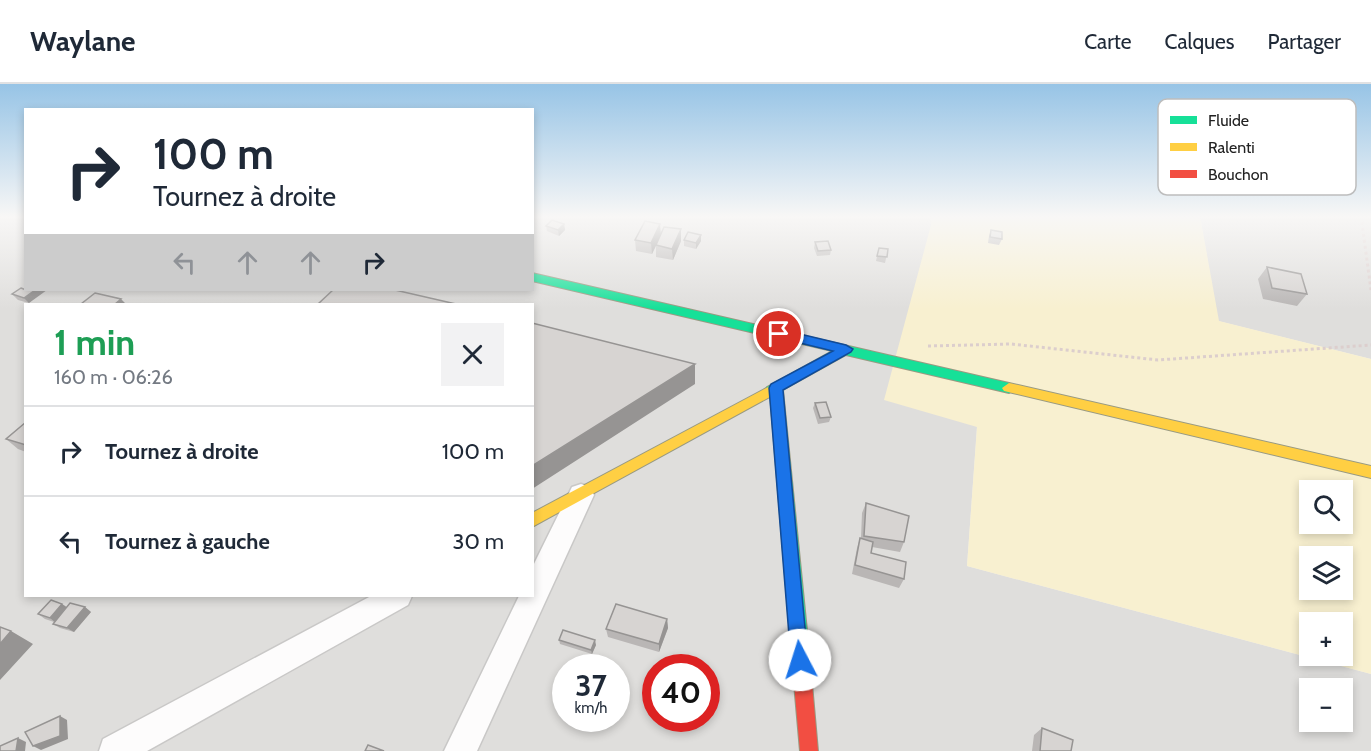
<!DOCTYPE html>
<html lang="fr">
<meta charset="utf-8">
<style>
body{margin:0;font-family:Cabin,sans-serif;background:#f2f2f3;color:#1f2937;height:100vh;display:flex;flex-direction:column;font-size:22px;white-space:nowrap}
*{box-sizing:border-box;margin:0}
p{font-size:20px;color:#747a83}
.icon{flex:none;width:33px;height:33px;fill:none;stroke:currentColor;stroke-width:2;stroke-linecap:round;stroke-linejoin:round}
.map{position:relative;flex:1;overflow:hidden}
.drawer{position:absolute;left:24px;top:219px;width:510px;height:294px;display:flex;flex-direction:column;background:#fff;border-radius:0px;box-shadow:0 3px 9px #0003}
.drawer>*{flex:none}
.banner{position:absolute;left:24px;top:24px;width:510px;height:183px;border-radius:0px;box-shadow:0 3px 9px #0003;background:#fff;color:#1f2937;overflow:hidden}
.tools{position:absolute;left:1299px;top:396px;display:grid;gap:12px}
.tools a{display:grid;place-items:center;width:54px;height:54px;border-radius:0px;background:#fff;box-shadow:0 3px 9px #0003;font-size:30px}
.speed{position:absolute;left:552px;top:570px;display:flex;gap:12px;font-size:30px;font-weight:700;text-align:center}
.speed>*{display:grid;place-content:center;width:78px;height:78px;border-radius:50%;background:#fff;box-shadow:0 3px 9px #0003;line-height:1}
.speed small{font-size:15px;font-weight:400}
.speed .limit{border:9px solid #d22;background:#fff;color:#111}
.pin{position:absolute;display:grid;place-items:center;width:51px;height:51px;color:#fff;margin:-26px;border:3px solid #fff;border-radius:50%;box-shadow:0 2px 6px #0007}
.me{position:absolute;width:66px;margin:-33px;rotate:355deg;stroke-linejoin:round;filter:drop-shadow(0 0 4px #0008)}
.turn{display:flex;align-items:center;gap:21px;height:126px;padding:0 30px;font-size:27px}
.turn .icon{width:78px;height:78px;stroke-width:2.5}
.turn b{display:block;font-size:42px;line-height:51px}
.lanes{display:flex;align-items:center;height:57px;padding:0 30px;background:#0003;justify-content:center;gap:30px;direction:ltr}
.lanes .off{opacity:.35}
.round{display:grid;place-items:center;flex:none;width:63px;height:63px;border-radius:0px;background:#f2f2f3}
.head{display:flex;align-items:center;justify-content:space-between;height:102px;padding:0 30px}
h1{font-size:36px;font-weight:800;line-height:45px;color:#1e9e55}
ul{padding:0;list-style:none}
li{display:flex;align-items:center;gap:18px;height:90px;padding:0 30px;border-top:2px solid #e0e1e3}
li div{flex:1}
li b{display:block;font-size:22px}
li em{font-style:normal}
header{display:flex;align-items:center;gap:36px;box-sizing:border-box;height:84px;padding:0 30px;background:#fff;border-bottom:2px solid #e0e1e3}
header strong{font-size:28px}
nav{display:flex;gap:33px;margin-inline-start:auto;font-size:21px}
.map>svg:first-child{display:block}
</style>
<header>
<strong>Waylane</strong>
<nav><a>Carte</a><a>Calques</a><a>Partager</a></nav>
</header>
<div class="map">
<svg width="1371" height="667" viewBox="0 0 1371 667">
<rect width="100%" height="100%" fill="#f0eeeb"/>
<path fill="#dfdedc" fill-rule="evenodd" d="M0,132H25L26,206H532L533,132H930L977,343L967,482L1371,590V667H0ZM26,220H532V512H26ZM566,584H616V634H566ZM656,584H706V634H656ZM1310,604H1342V638H1310Z
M1200,132H1371V275L1218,237Z"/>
<path fill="#f8f0d0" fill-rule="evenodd" d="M930,132H1200L1219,237L1371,275V590L967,482L977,343L884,316L931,141ZM1310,406H1342V440H1310ZM1310,472H1342V506H1310ZM1310,538H1342V572H1310Z"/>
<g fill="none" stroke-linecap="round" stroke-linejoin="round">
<g stroke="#c9c8c7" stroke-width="3">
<path id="street" d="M581,400L590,403L594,411L477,667H444L519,512H532V484L572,403Z
M371,512H412L408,521L147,667H99L103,655Z"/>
</g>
<g stroke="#999a82" stroke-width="2">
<path id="fast" d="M532,189L1009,299L1016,304L1009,309L846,271L783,306L810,577L807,583L801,585L795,583L792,577L770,310L765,306L767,303L832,267L532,197Z"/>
</g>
<g stroke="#999a82" stroke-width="2">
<path id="slow" d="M1009,299L1371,382V394L1004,307L1002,304Z
M772,301L779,306L777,309L532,443V429Z"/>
</g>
<g stroke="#999a82" stroke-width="2">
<path id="jam" d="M801,569L807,571L810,577L818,667H800L792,577L795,571Z"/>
</g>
<path stroke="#dccecd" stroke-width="3" stroke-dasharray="3 3" stroke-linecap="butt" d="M1361,132L1371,206
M928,262L1011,260L1158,276L1371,261"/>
<use href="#street" fill="#fdfcfc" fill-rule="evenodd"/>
<use href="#fast" fill="#16e098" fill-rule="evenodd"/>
<use href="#slow" fill="#ffcf43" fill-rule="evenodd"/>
<use href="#jam" fill="#f24e42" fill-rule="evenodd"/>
</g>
<path fill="#b9b6b5" d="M564,140L565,146L559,152L547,147L546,142Z
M991,146L1002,155L999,161L988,159L989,152Z
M661,151L681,157L673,176L656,173V162L652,170L636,167L635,156Z
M701,151V157L696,165L684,162V156Z
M815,158L831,166L830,171L817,172L814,164Z
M879,164L888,165L885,179L876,177Z
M1267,183L1307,210L1297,222L1263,215L1258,195Z
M26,206L29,219L18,216L12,210Z
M815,319L831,333L829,338L818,340L813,324Z
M26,338V368L18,365L6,355Z
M866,419L904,458L900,468L872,463L871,469L904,495L899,504L852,490L857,464L860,454H861L862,429Z
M62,520L67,523H85L91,528L74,548L60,544L53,540L54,538L45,535L38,530Z
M667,535L668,544L659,568L608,553L606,545Z
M559,556L596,561L592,570L560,560Z
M1042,644L1071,667H1032L1034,651Z"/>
<path fill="#969493" d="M564,140L565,146L559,152L558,146Z
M660,140L661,151L652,170L651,159Z
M681,145V157L673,176L672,165Z
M701,151V157L696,165V159Z
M35,206H47L29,219L24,214Z
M121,215L126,220H115Z
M695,280V300L532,405V382Z
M62,520L69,525L56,539L50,534Z
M85,523L91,528L74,548L67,544Z
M667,535L668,544L659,568V560Z
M11,547L33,560L0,596V560Z
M595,556L596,561L592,570L591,566Z
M60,632L67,636L68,655L41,666L33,662Z
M18,654L26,658L25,667H16Z"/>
<path fill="#d7d4d2" stroke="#969493" stroke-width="1.5" d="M552,136L564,140L558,146L546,142Z
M645,137L660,140L651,159L635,156Z
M664,143L681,145L672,165L656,161Z
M991,146L1002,148V155L990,153Z
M688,148L701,151L696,159L684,156Z
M828,157L831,166L818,167L815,158Z
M879,164L888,165L887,173L877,172Z
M1267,183L1301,190L1307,210L1272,204Z
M21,204L26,206H35L24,214L12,210Z
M333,206H395L456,220H318Z
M95,209L121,215L115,220H81Z
M532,239L695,280L532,382Z
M826,318L831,333L820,334L815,319Z
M26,338V361L6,355Z
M866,419L909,432L904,458L864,452Z
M860,454L873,458L871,469L906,478L904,495L855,481Z
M51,516L62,520L50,534L38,530Z
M70,519L85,523L67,544L53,540Z
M616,520L667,535L659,560L606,545Z
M0,543L11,547L0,560Z
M563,546L595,556L591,566L559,556Z
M60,632V652L33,662L25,648Z
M1042,644L1073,656L1071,667H1040Z
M18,654L16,667H0V662Z
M368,661L384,667H365Z"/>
<linearGradient id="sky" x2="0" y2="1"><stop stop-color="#97c4e6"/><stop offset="0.59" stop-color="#f8f7f6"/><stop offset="1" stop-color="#f8f7f6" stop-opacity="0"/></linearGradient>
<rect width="1371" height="225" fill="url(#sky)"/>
<path fill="#1a73e8" stroke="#114b97" stroke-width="1.5" d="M779,245L846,261L853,265L851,268L783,306L808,576L806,582L800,584L794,582L791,576L769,304L771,300L833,267L775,253L773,250L775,247Z"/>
<rect x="1158" y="15" width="198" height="96" rx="9" fill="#fff" stroke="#bdbdbd" stroke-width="1.5"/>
<rect x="1170" y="32" width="27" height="8" fill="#16e098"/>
<rect x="1170" y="59" width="27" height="8" fill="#ffcf43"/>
<rect x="1170" y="86" width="27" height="8" fill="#f24e42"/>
<g font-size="16" fill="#222">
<text x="1208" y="42">Fluide</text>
<text x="1208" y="69">Ralenti</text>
<text x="1208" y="96">Bouchon</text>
</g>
</svg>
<div class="tools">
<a><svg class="icon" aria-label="search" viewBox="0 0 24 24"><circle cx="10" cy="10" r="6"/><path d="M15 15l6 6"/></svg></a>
<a><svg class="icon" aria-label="layers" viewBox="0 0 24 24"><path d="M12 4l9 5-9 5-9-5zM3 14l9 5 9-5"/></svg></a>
<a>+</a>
<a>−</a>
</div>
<div class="speed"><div>37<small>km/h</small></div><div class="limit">40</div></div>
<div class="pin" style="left:779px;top:250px;background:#d93025"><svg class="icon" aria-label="arrive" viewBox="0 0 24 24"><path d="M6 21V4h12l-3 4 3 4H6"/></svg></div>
<svg class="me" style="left:800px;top:576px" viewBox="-20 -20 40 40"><circle r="19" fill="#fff"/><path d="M0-13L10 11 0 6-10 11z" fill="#1a73e8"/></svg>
<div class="banner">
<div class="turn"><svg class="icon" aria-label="right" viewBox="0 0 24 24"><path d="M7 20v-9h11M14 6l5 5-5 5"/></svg><div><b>100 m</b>Tournez à droite</div></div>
<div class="lanes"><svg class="icon off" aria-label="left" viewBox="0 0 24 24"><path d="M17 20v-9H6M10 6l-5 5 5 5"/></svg><svg class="icon off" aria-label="ahead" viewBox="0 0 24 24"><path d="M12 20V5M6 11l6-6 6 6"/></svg><svg class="icon off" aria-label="ahead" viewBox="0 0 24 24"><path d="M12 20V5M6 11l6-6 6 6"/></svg><svg class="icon" aria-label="right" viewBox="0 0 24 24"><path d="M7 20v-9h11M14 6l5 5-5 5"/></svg></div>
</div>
<section class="drawer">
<div class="head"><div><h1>1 min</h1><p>160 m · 06:26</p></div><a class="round"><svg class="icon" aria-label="close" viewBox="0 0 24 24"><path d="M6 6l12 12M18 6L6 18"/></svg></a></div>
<ul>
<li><svg class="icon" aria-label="right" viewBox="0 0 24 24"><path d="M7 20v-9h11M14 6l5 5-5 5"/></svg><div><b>Tournez à droite</b></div><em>100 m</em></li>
<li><svg class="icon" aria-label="left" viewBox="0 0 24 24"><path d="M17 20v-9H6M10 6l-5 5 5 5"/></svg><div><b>Tournez à gauche</b></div><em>30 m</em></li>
</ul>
</section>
</div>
